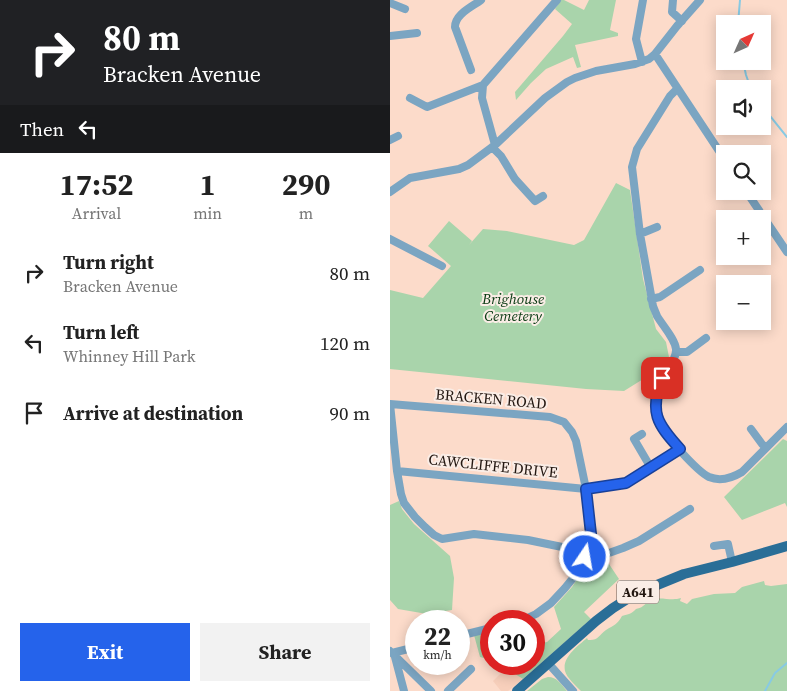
<!DOCTYPE html>
<meta charset="utf-8">
<style>
body{margin:0;font-family:"Source Serif 4",serif;background:#f2f2f2;color:#222;height:100vh;display:flex;flex-direction:column;font-size:19px;white-space:nowrap}
*{box-sizing:border-box;margin:0}
p{font-size:16px;color:#767676}
.icon{flex:none;width:28px;height:28px;fill:none;stroke:currentColor;stroke-width:2;stroke-linecap:round;stroke-linejoin:round}
.map{position:relative;flex:1;overflow:hidden}
.sheet{display:flex;flex-direction:column;background:#fff;width:390px}
.sheet>*{flex:none}
.hud{background:#202124;color:#fff;overflow:hidden}
.needle{width:32px;rotate:45deg}
.buttons{position:absolute;left:326px;top:15px;display:grid;gap:10px}
.buttons a{display:grid;place-items:center;width:55px;height:55px;border-radius:0px;background:#fff;box-shadow:0 2px 12px #0003;font-size:25px}
.speed{position:absolute;left:15px;top:610px;display:flex;gap:10px;font-size:25px;font-weight:700;text-align:center}
.speed>*{display:grid;place-content:center;width:65px;height:65px;border-radius:50%;background:#fff;box-shadow:0 2px 12px #0003;line-height:1}
.speed small{font-size:12px;font-weight:400}
.speed .limit{border:8px solid #d22;background:#fff;color:#111}
.pin{position:absolute;display:grid;place-items:center;width:42px;height:42px;color:#fff;margin:-21px;border-radius:10px;box-shadow:0 2px 8px #0006}
.me{position:absolute;width:55px;margin:-28px;rotate:12deg;stroke-linejoin:round;filter:drop-shadow(0 0 4px #0008)}
.turn{display:flex;align-items:center;gap:18px;height:105px;padding:0 20px;font-size:22px}
.turn .icon{width:65px;height:65px;stroke-width:2.5}
.turn b{display:block;font-size:35px;line-height:42px}
.then{display:flex;align-items:center;height:48px;padding:0 20px;background:#0003;gap:10px;font-size:19px}
.eta{display:flex;justify-content:space-evenly;align-items:center;height:85px;text-align:center}
.eta b{font-size:30px;font-weight:700;line-height:35px}
.primary-button{display:flex;gap:10px;margin-top:auto;padding:10px 20px}
.primary-button a{flex:1;height:58px;border-radius:0px;background:#2563eb;color:#fff;font-size:20px;font-weight:700;line-height:58px;text-align:center}
.primary-button a+a{background:#f2f2f2;color:#222}
ul{padding:0;list-style:none}
li{display:flex;align-items:center;gap:15px;height:70px;padding:0 20px}
li div{flex:1}
li b{display:block;font-size:19px}
li em{font-style:normal}
main{display:flex;flex:1;min-height:0}
.map>svg:first-child{display:block}
</style>
<main>
<section class="sheet">
<div class="hud">
<div class="turn"><svg class="icon" aria-label="right" viewBox="0 0 24 24"><path d="M7 20v-9h11M14 6l5 5-5 5"/></svg><div><b>80 m</b>Bracken Avenue</div></div>
<div class="then">Then<svg class="icon" aria-label="left" viewBox="0 0 24 24"><path d="M17 20v-9H6M10 6l-5 5 5 5"/></svg></div>
</div>
<div class="eta">
<div><b>17:52</b><p>Arrival</p></div>
<div><b>1</b><p>min</p></div>
<div><b>290</b><p>m</p></div>
</div>
<ul>
<li><svg class="icon" aria-label="right" viewBox="0 0 24 24"><path d="M7 20v-9h11M14 6l5 5-5 5"/></svg><div><b>Turn right</b><p>Bracken Avenue</p></div><em>80 m</em></li>
<li><svg class="icon" aria-label="left" viewBox="0 0 24 24"><path d="M17 20v-9H6M10 6l-5 5 5 5"/></svg><div><b>Turn left</b><p>Whinney Hill Park</p></div><em>120 m</em></li>
<li><svg class="icon" aria-label="arrive" viewBox="0 0 24 24"><path d="M6 21V4h12l-3 4 3 4H6"/></svg><div><b>Arrive at destination</b></div><em>90 m</em></li>
</ul>
<div class="primary-button"><a>Exit</a><a>Share</a></div>
</section>
<div class="map">
<svg width="397" height="691" viewBox="0 0 397 691">
<rect width="100%" height="100%" fill="#fcdbca"/>
<path fill="#f7cfbb" d="M116,668L133,679L118,691H111L103,681Z"/>
<path fill="#a9d4ab" d="M171,0H174L194,10L199,0H226L220,30L228,33V36L185,45L191,67L187,68L183,57L156,69L141,83L126,100L125,92L173,36L182,24L165,9Z
M226,183L240,190L253,279L266,329L276,342L279,357L266,371L234,391L196,389L0,369V290L33,298L61,266L38,246L59,221L82,241L79,245L93,229L117,231L184,245L194,240Z
M393,439L397,441V507L395,503L352,520L334,497Z
M9,501L12,509L24,524L60,556L64,578L62,610L37,614L8,609L0,600V505Z
M215,558L229,579L194,612L201,619L133,679L109,664H144V645L157,642L171,629L164,607L182,587L193,570Z
M374,581L375,585L381,586L397,584V691H191C186,686 177,678 175,671C172,657 188,646 197,638L198,640C208,641 209,635 216,630C224,625 227,625 232,616C239,614 241,614 246,609C248,608 251,608 253,606C257,603 258,601 263,599C273,597 282,601 291,598L290,601L297,604L302,599L324,594L345,593L352,587Z
M101,632V660L90,657L84,635Z
M158,677C167,677 171,684 177,691H137L152,679Z"/>
<g fill="none" stroke-linecap="round" stroke-linejoin="round">
<path stroke="#87cae4" stroke-width="2" d="M348,24L350,0
M353,61L356,75L361,89
M372,106L397,137
M375,691L385,673L397,663"/>
<path stroke="#7ba5c2" stroke-width="8" d="M283,0L282,12L292,21
M0,3L15,9
M0,36L27,33
M265,54L335,160
M252,62L246,39L253,0
M81,70L65,27C65,14 82,7 91,0
M287,89L280,96L247,149L242,167L250,234L263,306C264,309 266,313 267,316C273,326 285,339 286,349C287,360 276,370 272,380C268,389 265,400 266,410C266,413 267,418 268,421C272,433 308,472 319,477C331,482 342,478 352,472L397,427
M20,98L37,107L93,85
M0,140L8,136
M105,145L92,98L93,85L167,0
M102,147L111,156L125,179L145,201L153,196
M356,191L397,252
M0,192L20,178L69,169L78,165L105,145L155,98L177,82L185,78L206,71L245,64L259,59L265,54L287,26L310,0
M250,234L267,227
M0,239L52,266
M261,299L270,297L310,270
M287,352H297L316,338
M0,404L7,471L11,494L14,503L25,517L35,527L44,535L52,539L84,534L138,540L177,548L195,557L202,559L233,548L249,541L300,509
M0,404L160,417L174,422L182,432L186,441L196,489L201,534L195,557L188,572L175,588L161,603L146,614L131,621
M361,429L372,444L376,448
M252,434L244,439L261,468
M7,471L196,489L236,483L290,449
M324,546L338,544L342,562
M69,636L101,628
M0,651L41,691
M2,653L26,647
M5,657L14,691
M158,663L183,691
M58,691L81,669"/>
<path stroke="#2a6e97" stroke-width="10" d="M127,691L206,621L223,608L245,594L294,574L342,562L397,546"/>
</g>
<g fill="none" stroke-linecap="round" stroke-linejoin="round">
<g stroke="#184099" stroke-width="12">
<path id="route" d="M195,557L201,534L196,489L236,483L290,449C267,424 259,412 272,378"/>
</g>
<use href="#route" stroke="#2563eb" stroke-width="9"/>
</g>
<g text-anchor="middle" stroke-width="4" stroke-linejoin="round" paint-order="stroke">
<rect fill="#faede6" stroke="#645751" stroke-width="1" x="227" y="580.5" width="42" height="23" rx="4"/>
<g font-size="14" font-weight="bold" fill="#231711">
<text x="248" y="597">A641</text>
</g>
<g font-size="15" font-style="italic" fill="#073911" stroke="#faede6">
<text x="123" y="304">Brighouse<tspan x="123" dy="17">Cemetery</tspan></text>
</g>
<g font-size="15" fill="#231711" stroke="#faede6">
<text transform="translate(101 399) rotate(5)" y="5">BRACKEN ROAD</text>
<text transform="translate(103 466) rotate(6)" y="5">CAWCLIFFE DRIVE</text>
</g>
</g>
</svg>
<div class="buttons">
<a><svg class="needle" viewBox="-14 -14 28 28"><path d="M0-13l5 13h-10z" fill="#e53935"/><path d="M0 13l5-13h-10z" fill="#767676"/></svg></a>
<a><svg class="icon" aria-label="sound" viewBox="0 0 24 24"><path d="M4 9h4l5-4v14l-5-4H4zM17 9q2 3 0 6"/></svg></a>
<a><svg class="icon" aria-label="search" viewBox="0 0 24 24"><circle cx="10" cy="10" r="6"/><path d="M15 15l6 6"/></svg></a>
<a>+</a>
<a>−</a>
</div>
<div class="speed"><div>22<small>km/h</small></div><div class="limit">30</div></div>
<div class="pin" style="left:272px;top:378px;background:#d93025"><svg class="icon" aria-label="arrive" viewBox="0 0 24 24"><path d="M6 21V4h12l-3 4 3 4H6"/></svg></div>
<svg class="me" style="left:195px;top:557px" viewBox="-20 -20 40 40"><circle r="17" fill="#2563eb" stroke="#fff" stroke-width="3"/><path d="M0-11L8 9 0 5-8 9z" fill="#fff"/></svg>
</div>
</main>
